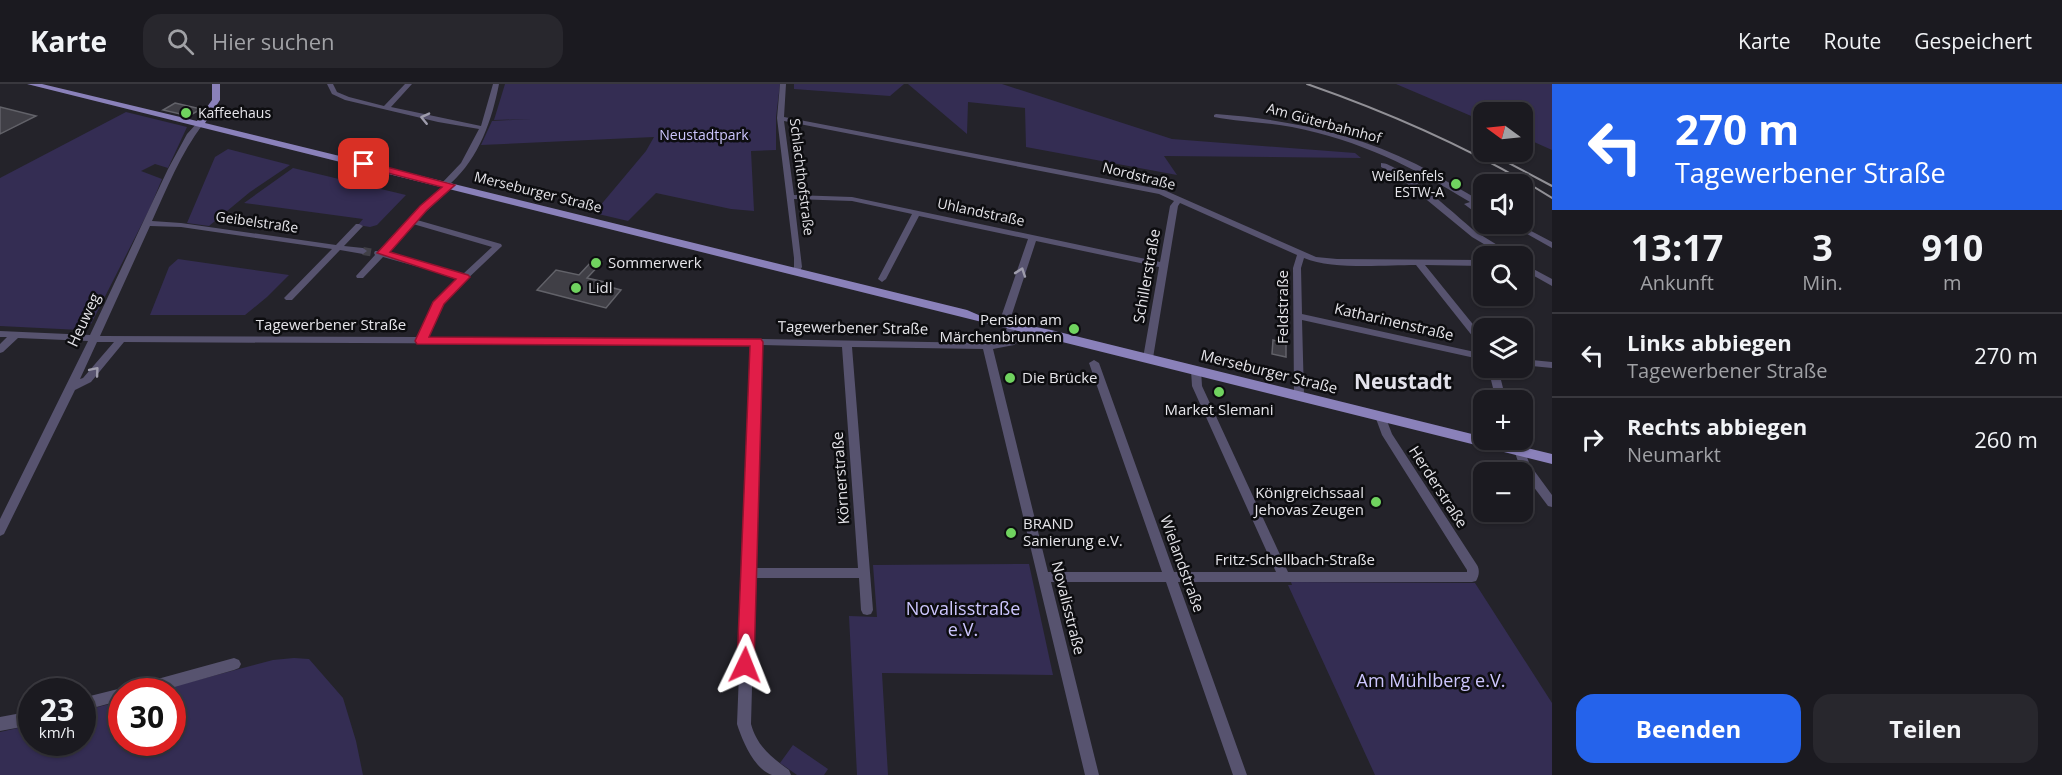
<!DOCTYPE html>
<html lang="de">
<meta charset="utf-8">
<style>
body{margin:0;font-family:"Open Sans",sans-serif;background:#28272d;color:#f1f3f6;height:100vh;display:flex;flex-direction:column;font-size:22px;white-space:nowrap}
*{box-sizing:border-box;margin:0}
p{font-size:20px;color:#a0a1a5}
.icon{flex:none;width:33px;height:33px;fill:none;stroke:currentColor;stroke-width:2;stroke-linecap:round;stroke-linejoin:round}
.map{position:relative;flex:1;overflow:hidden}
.panel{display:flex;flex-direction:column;background:#1b1a20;width:510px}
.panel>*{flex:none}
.guide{background:#2563eb;color:#fff;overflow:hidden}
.needle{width:39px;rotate:285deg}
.fabs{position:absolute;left:1473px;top:18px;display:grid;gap:12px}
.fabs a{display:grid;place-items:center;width:60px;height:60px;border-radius:12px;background:#1b1a20;box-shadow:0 2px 4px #0004,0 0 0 2px #39383e;font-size:30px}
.speed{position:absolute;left:18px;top:594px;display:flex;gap:12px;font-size:30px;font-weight:700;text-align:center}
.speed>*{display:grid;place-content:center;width:78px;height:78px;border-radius:50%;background:#1b1a20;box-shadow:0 2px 4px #0004,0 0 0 2px #39383e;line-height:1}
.speed small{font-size:15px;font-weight:400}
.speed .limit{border:9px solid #d22;background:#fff;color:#111}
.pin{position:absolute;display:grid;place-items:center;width:51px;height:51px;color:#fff;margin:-26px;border-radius:12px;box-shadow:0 3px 9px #0006}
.me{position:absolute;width:66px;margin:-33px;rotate:2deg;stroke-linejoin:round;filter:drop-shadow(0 0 4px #0008)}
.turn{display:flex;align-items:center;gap:21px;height:126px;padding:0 24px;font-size:27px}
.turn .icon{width:78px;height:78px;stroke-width:2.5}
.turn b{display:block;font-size:42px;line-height:51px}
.eta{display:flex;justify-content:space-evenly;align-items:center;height:102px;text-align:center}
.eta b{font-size:36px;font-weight:700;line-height:42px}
.button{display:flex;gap:12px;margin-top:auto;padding:12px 24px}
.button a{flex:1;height:69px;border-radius:18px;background:#2563eb;color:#fff;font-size:24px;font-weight:700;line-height:69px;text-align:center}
.button a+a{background:#28272d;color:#f1f3f6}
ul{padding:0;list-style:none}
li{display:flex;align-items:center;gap:18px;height:84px;padding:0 24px;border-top:2px solid #39383e}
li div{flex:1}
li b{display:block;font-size:22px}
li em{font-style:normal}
header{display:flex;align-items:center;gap:36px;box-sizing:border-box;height:84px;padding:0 30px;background:#1b1a20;border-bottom:2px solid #39383e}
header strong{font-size:28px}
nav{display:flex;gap:33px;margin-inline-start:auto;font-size:21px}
.search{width:420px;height:54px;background:#28272d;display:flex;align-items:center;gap:15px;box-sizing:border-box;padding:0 21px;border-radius:18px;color:#a0a1a5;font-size:22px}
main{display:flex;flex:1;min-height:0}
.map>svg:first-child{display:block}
</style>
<header>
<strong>Karte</strong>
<div class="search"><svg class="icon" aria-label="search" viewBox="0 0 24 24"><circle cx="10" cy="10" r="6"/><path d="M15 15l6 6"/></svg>Hier suchen</div>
<nav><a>Karte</a><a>Route</a><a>Gespeichert</a></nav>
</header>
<main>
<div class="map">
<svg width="1552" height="691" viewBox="0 0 1552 691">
<rect width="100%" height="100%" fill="#24232a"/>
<path fill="#342d53" d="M505,0H780L776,33V66L751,67L754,127L731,125L656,109L628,137L594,129L646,67L654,53L481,61L492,37L532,35L494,36Z
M794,0H904L890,12L794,5Z
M908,0H1002L1172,55L1355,69L1361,74L1164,72L1177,91L1026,63L1025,24L968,18L967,50Z
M1396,0H1552V66L1523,53L1522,28H1484L1483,37Z
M126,28L187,43L168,84L155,80L141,87L162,95L150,124L91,240L80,246L0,242V94Z
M228,65L290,81L250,108L209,142L187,139L215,73Z
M293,84L406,111L377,141L370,143L358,141L363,135L244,119Z
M178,175L289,191L267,213L245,231H150L169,183Z
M1029,480L1053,591L882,589L888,691H857L849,532L877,533L873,481Z
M1291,498L1475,499L1552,619V691H1375L1288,501H1292Z
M294,574L309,575L343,614L356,657L363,691H0V648L31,641L32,658H82L83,627L121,617L122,658H172V608L156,607L273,576Z
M793,661L828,685L824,691H797L780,679Z"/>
<path fill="#403f46" stroke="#626269" stroke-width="1.5" d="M175,19L201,25L189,32L163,26Z
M0,23L36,32L0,50Z
M594,175L602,178L587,194L609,199L606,202L621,206L606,224L537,206L556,186L579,191Z
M1273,256L1286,260V273L1272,270Z"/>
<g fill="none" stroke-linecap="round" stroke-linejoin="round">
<path stroke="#414047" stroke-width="8" stroke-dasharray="8 4" stroke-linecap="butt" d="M363,167L374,169"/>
<path fill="#57536f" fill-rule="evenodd" d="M327,0H333L337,8L349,13L384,22L405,0H412L391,23L481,42L493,0H499C492,36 479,74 451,99L454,101L453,103L417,136L501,160L502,162L442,219L427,253L757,255L984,259L1002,251L1011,239L1014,238L1019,241L1008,255L1003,257C1014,255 1021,242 1032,243L1034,245L1014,261L993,265L1048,488H1162L1089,279L1094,276L1099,279L1174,488H1276L1192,302L1191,286L1196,283L1201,286L1202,302L1288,488H1467V486L1382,351L1375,332L1380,328L1384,329L1392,350L1477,481C1480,486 1479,492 1476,497L1472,498H1178L1247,691H1233L1166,498H1051L1099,691H1085L983,265L852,263L873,526L871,530L867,531L863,530L861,526L859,494H755L751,640C757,662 771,673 789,686L791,691C786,691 777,691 772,691C754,685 742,656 737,640L752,261L124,258L91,298L75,306L4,450L0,452V435L88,257L18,254L3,268L0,269V260L7,253H0V247L90,251L168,85L187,50L197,39L203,40C181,69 167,104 152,137L181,139L336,161L356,140H359L363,142L344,162L363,164L367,167L363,170L340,166L292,216H286L284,214L286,212L332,165L181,143L150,142L100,252L418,253L435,216L458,194L383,173L363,194H357L356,192L375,171L374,169L375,167H379L421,122L444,102L441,100L461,79L479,45L438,38L345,16L332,10ZM413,140L492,163L463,190L387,169ZM97,258H114L83,294L80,295ZM762,261L842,263L858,484H755Z
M780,0H786L784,33L1164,106L1316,173L1337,175L1484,176V182L1425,181L1484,254V264L1481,263L1416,181C1385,181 1332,186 1304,174L1301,184L1302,230L1484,270V276L1302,236L1304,312L1303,315H1295L1294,312L1293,184L1297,171L1180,119L1178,122L1153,274L1148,277L1143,274L1159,183L1036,157L1010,236L1005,239L1000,236L1028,155L919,132L886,195L882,198L878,195L912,130L852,117L794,115L802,183L798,190H792L791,188L794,183V174L777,34ZM784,37L1159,110L1174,117L1170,122L1160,178L852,113L794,111Z
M1216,30C1285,35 1354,49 1416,80C1439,92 1461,106 1484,119V125L1472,119L1484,129V135L1464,120L1470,118C1411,82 1361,57 1292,43C1266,38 1239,38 1214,33V31Z
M1381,79C1400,79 1459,134 1476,148L1480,146L1484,139L1491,140L1486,150L1481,151L1512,170L1513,172H1504L1472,153L1399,93L1381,83Z
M1509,140H1518L1552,158V164Z
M1522,179L1552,195V202L1522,185Z
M1522,275L1552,278V284L1522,281Z
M1488,284H1498L1506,316H1496Z
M1519,362L1523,363L1530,381L1552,411V423L1548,422L1521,386L1514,366L1515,363Z
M234,574L239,576L241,580L239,584L234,586L157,608H122V616L82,627V614L122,604L126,605L132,602Z
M32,627V641L0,647V633Z"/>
<path fill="#8a81ba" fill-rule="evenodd" d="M27,0H42L197,37L212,16V0H220V16L205,39L967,226L981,232L1051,246L1484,353V356H1494L1552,370V380Z"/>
<path stroke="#919096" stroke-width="2" d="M1307,0C1393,30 1475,66 1552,114
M1488,68L1552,102"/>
</g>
<defs><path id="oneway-chevron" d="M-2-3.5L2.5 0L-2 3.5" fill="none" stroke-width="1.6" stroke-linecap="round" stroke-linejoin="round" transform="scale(1.5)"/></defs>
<g stroke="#9e9cac">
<use href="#oneway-chevron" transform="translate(425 34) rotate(-167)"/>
<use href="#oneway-chevron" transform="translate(1021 188) rotate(-71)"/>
<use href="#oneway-chevron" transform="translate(95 287) rotate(-50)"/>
</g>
<path fill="#e11d48" stroke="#92132f" stroke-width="1.5" d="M364,77L455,101L427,126L390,168L468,191L470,193L444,220L429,253L761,255L763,258L754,581L751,586L745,589L739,586L737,581L750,262L417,260L415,257L433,218L456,195L377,169L420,122L442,103L361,82V78Z"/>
<g fill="#70d35f" stroke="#0d0d10" stroke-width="2">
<circle cx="186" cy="29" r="6"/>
<circle cx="1456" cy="100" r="6"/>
<circle cx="596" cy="179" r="6"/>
<circle cx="576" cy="204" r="6"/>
<circle cx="1074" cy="245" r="6"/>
<circle cx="1010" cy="294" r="6"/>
<circle cx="1219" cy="308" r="6"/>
<circle cx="1376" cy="418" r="6"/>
<circle cx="1011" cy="449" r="6"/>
</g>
<g text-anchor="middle" stroke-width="5" stroke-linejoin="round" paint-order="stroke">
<g font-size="14" fill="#e5e4e9" stroke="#0d0d10" text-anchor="start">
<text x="198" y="34">Kaffeehaus</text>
<text x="1444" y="97" text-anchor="end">Weißenfels<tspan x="1444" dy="16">ESTW-A</tspan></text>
</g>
<g font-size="14" fill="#e5e4e9" stroke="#0d0d10">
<text transform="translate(1324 39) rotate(15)" y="5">Am Güterbahnhof</text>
<text transform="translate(1139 92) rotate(14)" y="5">Nordstraße</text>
<text transform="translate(802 93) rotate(83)" y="5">Schlachthofstraße</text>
<text transform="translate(538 108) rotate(14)" y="5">Merseburger Straße</text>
<text transform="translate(981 128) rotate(12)" y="5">Uhlandstraße</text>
<text transform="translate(257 138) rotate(8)" y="5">Geibelstraße</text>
</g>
<g font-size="14" fill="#cdc6fe" stroke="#0d0d10">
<text x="704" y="56">Neustadtpark</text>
</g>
<g font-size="15" fill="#e5e4e9" stroke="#0d0d10" text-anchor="start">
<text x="608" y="184">Sommerwerk</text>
<text x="588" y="209">Lidl</text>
<text x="1062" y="241" text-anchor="end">Pension am<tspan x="1062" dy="17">Märchenbrunnen</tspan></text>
<text x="1022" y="299">Die Brücke</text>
<text x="1219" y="331" text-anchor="middle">Market Slemani</text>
<text x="1364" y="414" text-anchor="end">Königreichssaal<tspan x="1364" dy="17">Jehovas Zeugen</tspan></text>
<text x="1023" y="445">BRAND<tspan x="1023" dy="17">Sanierung e.V.</tspan></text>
</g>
<g font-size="15" fill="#e5e4e9" stroke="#0d0d10">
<text transform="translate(1147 192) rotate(-80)" y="5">Schillerstraße</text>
<text transform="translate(1283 223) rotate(-90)" y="5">Feldstraße</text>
<text transform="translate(84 236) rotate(-65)" y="5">Heuweg</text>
<text transform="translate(1394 238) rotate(13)" y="5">Katharinenstraße</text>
<text x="331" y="246">Tagewerbener Straße</text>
<text transform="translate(853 244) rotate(1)" y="5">Tagewerbener Straße</text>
<text transform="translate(1269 288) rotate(14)" y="5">Merseburger Straße</text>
<text transform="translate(841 394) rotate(-94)" y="5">Körnerstraße</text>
<text transform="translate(1438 403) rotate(57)" y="5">Herderstraße</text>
<text x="1295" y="481">Fritz-Schellbach-Straße</text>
<text transform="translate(1182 480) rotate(70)" y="5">Wielandstraße</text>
<text transform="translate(1068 524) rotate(76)" y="5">Novalisstraße</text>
</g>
<g font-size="18" fill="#cdc6fe" stroke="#0d0d10">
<text x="963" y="531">Novalisstraße<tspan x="963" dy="21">e.V.</tspan></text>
<text x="1431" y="603">Am Mühlberg e.V.</text>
</g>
<g font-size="21" font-weight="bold" fill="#e3e2eb" stroke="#0d0d10">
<text x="1403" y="305">Neustadt</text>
</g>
</g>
</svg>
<div class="fabs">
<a><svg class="needle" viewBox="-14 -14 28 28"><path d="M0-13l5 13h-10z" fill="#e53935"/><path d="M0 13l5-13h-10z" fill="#a0a1a5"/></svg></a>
<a><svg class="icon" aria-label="sound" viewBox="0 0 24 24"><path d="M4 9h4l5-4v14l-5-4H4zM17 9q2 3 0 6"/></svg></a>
<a><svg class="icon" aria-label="search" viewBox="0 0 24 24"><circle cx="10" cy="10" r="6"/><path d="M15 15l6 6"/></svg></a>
<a><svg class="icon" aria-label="layers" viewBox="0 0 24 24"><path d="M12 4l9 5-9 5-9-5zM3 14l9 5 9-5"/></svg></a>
<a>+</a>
<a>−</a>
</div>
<div class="speed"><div>23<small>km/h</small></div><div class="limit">30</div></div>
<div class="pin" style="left:364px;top:80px;background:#d93025"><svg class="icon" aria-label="arrive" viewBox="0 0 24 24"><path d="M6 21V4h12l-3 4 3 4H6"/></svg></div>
<svg class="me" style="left:745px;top:581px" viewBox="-20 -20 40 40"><path d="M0-17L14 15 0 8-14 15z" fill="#e11d48" stroke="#fff" stroke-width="4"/></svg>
</div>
<section class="panel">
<div class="guide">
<div class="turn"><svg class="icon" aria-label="left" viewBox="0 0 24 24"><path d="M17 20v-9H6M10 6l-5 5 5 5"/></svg><div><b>270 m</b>Tagewerbener Straße</div></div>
</div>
<div class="eta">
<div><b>13:17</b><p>Ankunft</p></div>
<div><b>3</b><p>Min.</p></div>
<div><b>910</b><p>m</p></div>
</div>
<ul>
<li><svg class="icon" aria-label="left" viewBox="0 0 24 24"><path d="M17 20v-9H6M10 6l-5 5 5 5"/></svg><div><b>Links abbiegen</b><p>Tagewerbener Straße</p></div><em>270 m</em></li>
<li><svg class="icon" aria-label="right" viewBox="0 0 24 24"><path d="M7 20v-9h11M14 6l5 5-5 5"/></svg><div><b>Rechts abbiegen</b><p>Neumarkt</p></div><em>260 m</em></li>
</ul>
<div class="button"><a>Beenden</a><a>Teilen</a></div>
</section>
</main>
